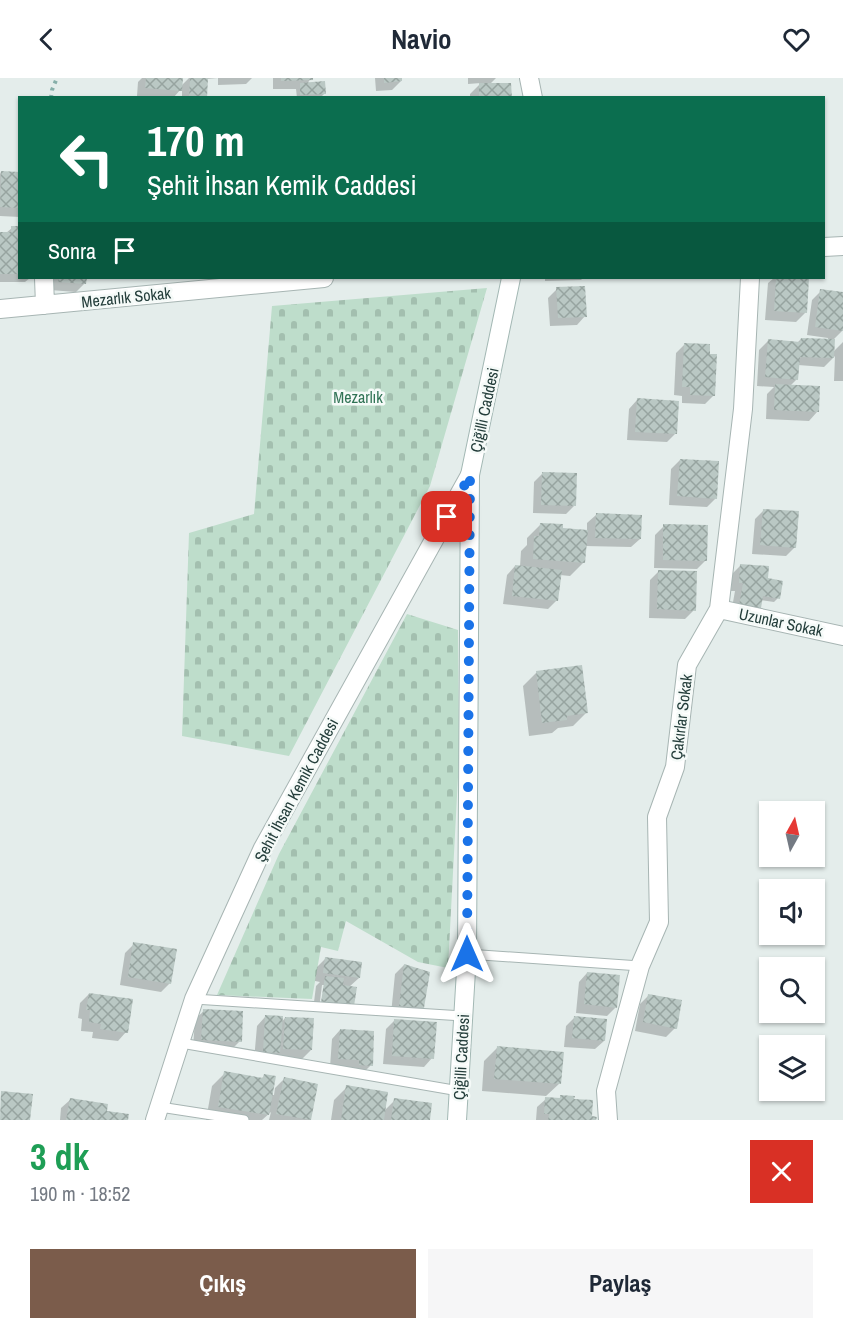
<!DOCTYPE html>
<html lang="tr">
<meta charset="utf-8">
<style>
body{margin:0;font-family:"Archivo Narrow",sans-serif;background:#f6f6f7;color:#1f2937;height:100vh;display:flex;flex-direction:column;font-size:22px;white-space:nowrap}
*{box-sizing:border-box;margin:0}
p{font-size:20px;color:#747a83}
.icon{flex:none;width:33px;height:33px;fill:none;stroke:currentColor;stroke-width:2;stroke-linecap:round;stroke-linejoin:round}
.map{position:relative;height:1042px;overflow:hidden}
.side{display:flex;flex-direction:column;background:#fff;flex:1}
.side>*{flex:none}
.hud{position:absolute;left:18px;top:18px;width:807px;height:183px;border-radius:0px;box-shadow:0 2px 4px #0004;background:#0b6e4f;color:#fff;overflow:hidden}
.needle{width:39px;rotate:8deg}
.controls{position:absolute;left:759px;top:723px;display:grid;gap:12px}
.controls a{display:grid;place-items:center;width:66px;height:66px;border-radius:0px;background:#fff;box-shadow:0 2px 4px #0004;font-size:30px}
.pin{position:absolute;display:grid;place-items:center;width:51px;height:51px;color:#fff;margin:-26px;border-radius:12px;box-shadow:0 3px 9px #0006}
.me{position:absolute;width:66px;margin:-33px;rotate:0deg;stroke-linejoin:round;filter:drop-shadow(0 0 4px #0008)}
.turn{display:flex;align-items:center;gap:21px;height:126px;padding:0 30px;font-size:27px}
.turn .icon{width:78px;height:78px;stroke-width:2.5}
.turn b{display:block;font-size:42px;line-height:51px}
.then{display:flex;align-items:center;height:57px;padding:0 30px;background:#0003;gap:12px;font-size:22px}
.round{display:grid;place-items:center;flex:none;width:63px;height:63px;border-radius:0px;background:#f6f6f7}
.head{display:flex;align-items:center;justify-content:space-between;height:102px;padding:0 30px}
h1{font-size:36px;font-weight:800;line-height:45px;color:#1e9e55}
.primary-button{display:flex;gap:12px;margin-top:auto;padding:12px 30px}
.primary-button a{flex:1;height:69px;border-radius:0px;background:#7b5c4b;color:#fff;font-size:24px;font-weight:800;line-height:69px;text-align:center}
.primary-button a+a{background:#f6f6f7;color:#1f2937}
header{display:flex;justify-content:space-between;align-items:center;height:78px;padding:0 30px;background:#fff;font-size:27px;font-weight:800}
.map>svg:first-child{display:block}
</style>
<header><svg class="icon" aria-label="back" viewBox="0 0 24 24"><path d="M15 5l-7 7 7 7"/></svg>Navio<svg class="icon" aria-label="heart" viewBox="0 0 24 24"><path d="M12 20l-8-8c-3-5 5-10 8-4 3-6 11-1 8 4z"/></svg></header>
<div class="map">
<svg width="843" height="1042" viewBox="0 0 843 1042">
<defs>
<pattern id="cemetery-stones" width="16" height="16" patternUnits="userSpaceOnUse" patternTransform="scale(1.5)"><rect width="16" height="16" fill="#beddcb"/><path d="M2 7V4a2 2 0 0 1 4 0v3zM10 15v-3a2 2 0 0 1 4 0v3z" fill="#a3bfaf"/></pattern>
<pattern id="building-cross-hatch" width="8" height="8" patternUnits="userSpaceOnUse" patternTransform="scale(1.5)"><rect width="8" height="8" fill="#bac8c4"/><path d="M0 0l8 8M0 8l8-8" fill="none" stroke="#97a4a0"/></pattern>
</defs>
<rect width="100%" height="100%" fill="#e4edeb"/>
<path fill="url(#cemetery-stones)" d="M487,210L430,408L289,678L182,658L189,455L254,436L272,228Z
M407,536L458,552L459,680L448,890L418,884L346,843L338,873L321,869L312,921L217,917L279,776Z"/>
<path fill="#0003" fill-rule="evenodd" d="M142,0H181L180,9L189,0H252L246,6L218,7V0L206,1V20H182V10L173,20L137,18L138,4Z
M273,0H311L307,6L325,15L320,20H297L296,11H273Z
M375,0H400L401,3L392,12L376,13Z
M468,0H496L489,7L510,20H470V16L481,5L468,6Z
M1,94L20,95V139L0,138V96Z
M12,150H20V200H30L25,204H0V156L6,155Z
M51,200H85V205L76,214L50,212Z
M545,200H583L581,202L545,203Z
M774,200H808L805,235L796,244L765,242L768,205Z
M557,211L585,238L577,247L550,248L548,220Z
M821,213L843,216V252L833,262V274L843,264V303H834L835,278L824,289L798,287L797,301L790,308L817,334L809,343L766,341L767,316L774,309L757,308L759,272L768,263L797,265L801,261L828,262V260L807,257L812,222Z
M685,266L714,317L705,326L682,325V318L674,317L676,275Z
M637,322L675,356L667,364L627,362L629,331Z
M680,382L716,420L707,429L669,427L671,391Z
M542,396L574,428L566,436L533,435L534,404Z
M764,432L795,469L786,478L752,476L755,441Z
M596,437L640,461L631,469L585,468L584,484L570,498L560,497L557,522L548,531L503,526L507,497L515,488L520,489L521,473L527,467V460L541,446L561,452L587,454V445Z
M664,448L706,482L697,491L654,490L655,457Z
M741,487L766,501L778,520L774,524L760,522L730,541L735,513H731L732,496Z
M659,493L694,532L685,541L649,540L650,502Z
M537,594L586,635L573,648L558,650L552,655L529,658L523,608Z
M134,866L170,905L161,914L120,907L125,875Z
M326,880L359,900L349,909L353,928L344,936L313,932L316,908L320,904L315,903L317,889ZM322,907H325L322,931H319Z
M404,887L423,930L414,938L391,936L395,896Z
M587,895L616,929L607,938L576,935L579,904Z
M89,916L126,954L118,963L92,960L93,954L81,953L82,941L78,940L80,925Z
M649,917L675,950L666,959L635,953L640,926Z
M204,933L240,963L231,972L193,970L195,941Z
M265,939L281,945L285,940L311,972L302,981L274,979L254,982L257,948Z
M575,939L604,963L595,971L564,969L566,948Z
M394,943L432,980L424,989L383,986L386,951Z
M340,952L371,987L362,996L330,989L332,961Z
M497,970L560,1005L546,1018L482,1013L484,983Z
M225,995L261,1001L265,997L271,1017H274L275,1010L284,1001L316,1007L309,1042H269L271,1034L262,1042H206L212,1008Z
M347,1009L384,1033L395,1022L428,1042H331L334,1022Z
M561,1019L573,1023L590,1040L595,1042H536L537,1029L546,1021H558Z
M70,1022L106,1034L127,1042H60L61,1030Z"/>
<path fill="url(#building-cross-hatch)" d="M146,0H183L182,13L145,10Z
M190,0H208L207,20H189Z
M281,0H313V2L281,3Z
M384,0H402V3L384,5Z
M325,3L326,16L300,17V5Z
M479,5H511L512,20H479Z
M1,93L20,94V130L0,129Z
M11,148H20V196H0V154H11Z
M59,200H87L86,206L58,204Z
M776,200H809L807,235L774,233Z
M585,208L587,239L558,240L556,209Z
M820,211L843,214V253L815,249Z
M801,260L835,261L834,280L800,279L798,302L765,299L768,261L800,264Z
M684,265L710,266V276H717L715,318L690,317V309H682Z
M775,306L820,308L819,334L774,332Z
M637,320L679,323L677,356L635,354Z
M680,381L719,383L717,421L677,418Z
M542,394L577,395L576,428L541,427Z
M763,431L799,433L796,470L760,467Z
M596,435L642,437L641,461L595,460Z
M540,445L563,446V450L588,452L585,485L533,481L534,458H539Z
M663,446L708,447L707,483L663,482Z
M740,486L769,488L768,500L783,503L780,521L763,518L760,536L738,533L743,505H739Z
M515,487L562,492L558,523L512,518Z
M658,492L697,493L696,533L657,531Z
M582,587L588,635L567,638V642L542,645L536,593Z
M133,864L177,871L171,906L128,899Z
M325,879L362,884L360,900L323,895Z
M404,886L430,894L424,930L399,928Z
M587,894L620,897L617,930L584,926Z
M325,898L344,900L343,907L357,909L354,928L321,924Z
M89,915L133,921L128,955L100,951L101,946L89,944L90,932H86Z
M648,916L682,922L677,951L643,944Z
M203,931L243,933L242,964L201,962Z
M265,937L283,938L280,975L263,974Z
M574,938L607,941L605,963L572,960Z
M285,939L314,940L312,972L283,971Z
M394,941L437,944L434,981L392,978Z
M340,951L374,953L373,988L359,987V982L338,981Z
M497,968L564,974L561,1006L494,1001Z
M224,993L263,1000L264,996L276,998L269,1037L218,1029Z
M284,999L318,1006L311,1042L276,1036Z
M346,1007L388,1014L384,1042H341Z
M1,1013L33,1016L30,1042H0Z
M560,1017L575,1018L574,1021L593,1022L592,1038L597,1039L596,1042H548L549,1036H544L545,1019L560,1020Z
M70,1020L108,1026L107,1033L129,1036L128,1042H66Z
M394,1020L432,1025L430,1042H391Z"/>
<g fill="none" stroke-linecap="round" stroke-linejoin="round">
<g stroke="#a7b5b3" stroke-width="11">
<path id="service" d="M467,876L640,888
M194,921L463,938
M181,965L459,1013
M160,1029L244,1042"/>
</g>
<g stroke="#a7b5b3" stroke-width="20">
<path id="minor" d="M529,0L533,20
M44,200L45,227
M0,231L324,200
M719,531L843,558
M608,1042L606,1013L640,888L659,844L657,739L675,689L687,587L719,531L743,331L750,200"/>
</g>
<g stroke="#a7b5b3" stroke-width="20">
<path id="tertiary" d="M824,169L843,168
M155,1042L194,921L263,770L470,397"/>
</g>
<g stroke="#a3b8b4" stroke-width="20">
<path id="secondary" d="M457,1042L467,876L470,397L511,200"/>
</g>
<path stroke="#86afa9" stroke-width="4" stroke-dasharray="3 4.5" stroke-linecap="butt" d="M51,20L52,12L57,0"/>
<use href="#service" stroke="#fff" stroke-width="9"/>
<use href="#minor" stroke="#fff" stroke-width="18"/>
<use href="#tertiary" stroke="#fff" stroke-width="18"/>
<use href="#secondary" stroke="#fff" stroke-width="18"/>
</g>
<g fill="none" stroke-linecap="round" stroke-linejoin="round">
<path stroke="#1a73e8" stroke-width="10" stroke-dasharray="0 18" d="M447,439L470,397L467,876"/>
</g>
<g text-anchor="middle" stroke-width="5" stroke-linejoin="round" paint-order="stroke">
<g font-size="16" fill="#243e3b" stroke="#f5faf8">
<text transform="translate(126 219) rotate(-6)" y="6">Mezarlık Sokak</text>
<text transform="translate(484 332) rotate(-78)" y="6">Çiğilli Caddesi</text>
<text transform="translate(781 544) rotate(12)" y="6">Uzunlar Sokak</text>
<text transform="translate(681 639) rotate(-83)" y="6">Çakırlar Sokak</text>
<text transform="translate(296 712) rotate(-62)" y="6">Şehit İhsan Kemik Caddesi</text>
<text transform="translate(461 979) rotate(-87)" y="6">Çiğilli Caddesi</text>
</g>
<g font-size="16" fill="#307355" stroke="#f5faf8">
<text x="358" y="325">Mezarlık</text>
</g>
</g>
</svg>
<div class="controls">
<a><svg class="needle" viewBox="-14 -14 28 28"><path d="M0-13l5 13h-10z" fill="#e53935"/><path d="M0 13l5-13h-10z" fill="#747a83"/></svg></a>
<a><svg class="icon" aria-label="sound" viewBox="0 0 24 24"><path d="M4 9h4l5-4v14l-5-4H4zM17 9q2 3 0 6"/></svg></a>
<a><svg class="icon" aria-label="search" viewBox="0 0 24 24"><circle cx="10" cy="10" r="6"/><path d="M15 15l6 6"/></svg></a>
<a><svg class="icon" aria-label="layers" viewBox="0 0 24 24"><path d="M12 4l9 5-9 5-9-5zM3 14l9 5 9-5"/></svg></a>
</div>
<div class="pin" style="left:447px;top:439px;background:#d93025"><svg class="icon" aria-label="arrive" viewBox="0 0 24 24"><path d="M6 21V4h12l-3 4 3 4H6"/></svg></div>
<svg class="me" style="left:467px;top:876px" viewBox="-20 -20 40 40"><path d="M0-17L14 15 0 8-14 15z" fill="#1a73e8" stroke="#fff" stroke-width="4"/></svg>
<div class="hud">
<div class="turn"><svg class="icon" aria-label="left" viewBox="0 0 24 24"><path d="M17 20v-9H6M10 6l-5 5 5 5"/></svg><div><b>170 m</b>Şehit İhsan Kemik Caddesi</div></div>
<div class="then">Sonra<svg class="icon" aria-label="arrive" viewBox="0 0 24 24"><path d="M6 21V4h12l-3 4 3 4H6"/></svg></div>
</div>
</div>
<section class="side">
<div class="head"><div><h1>3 dk</h1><p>190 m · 18:52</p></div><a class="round" style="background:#d93025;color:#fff"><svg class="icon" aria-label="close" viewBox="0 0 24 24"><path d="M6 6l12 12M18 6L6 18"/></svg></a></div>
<div class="primary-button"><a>Çıkış</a><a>Paylaş</a></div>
</section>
